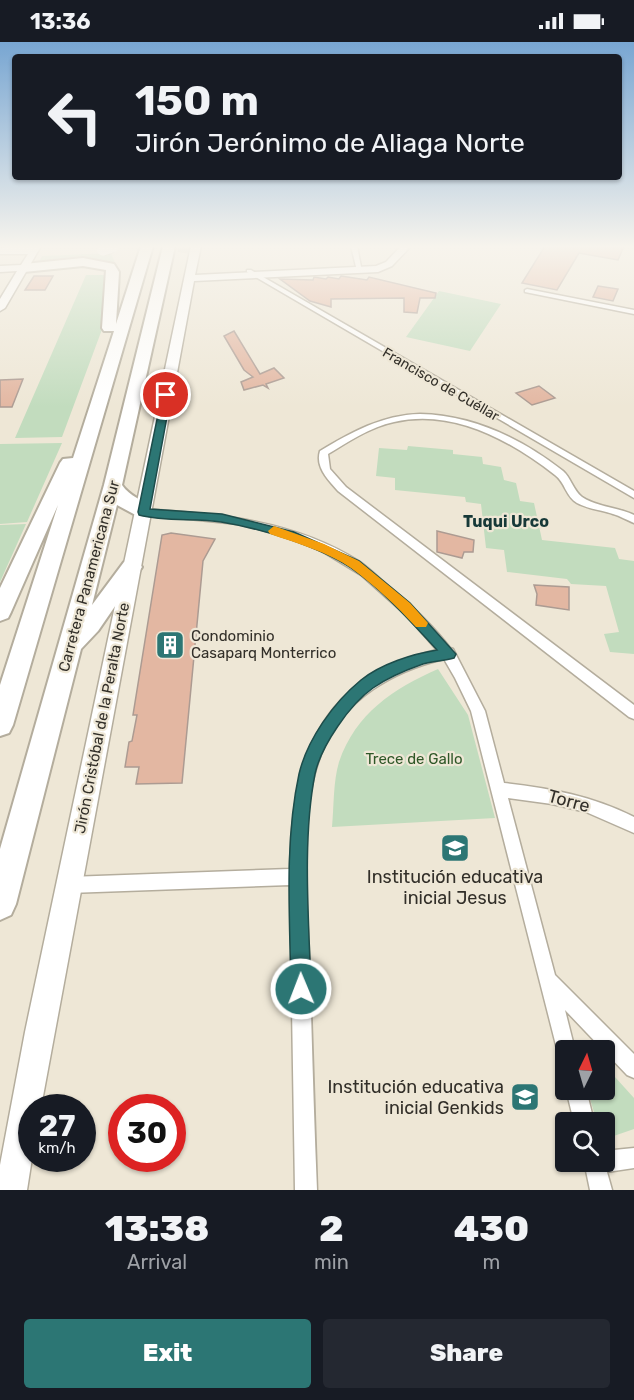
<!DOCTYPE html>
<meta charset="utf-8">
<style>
body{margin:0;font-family:Rubik,sans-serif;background:#242831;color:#f1f3f6;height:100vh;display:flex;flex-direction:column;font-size:22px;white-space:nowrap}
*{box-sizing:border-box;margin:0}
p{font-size:20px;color:#9ea1a6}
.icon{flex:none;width:33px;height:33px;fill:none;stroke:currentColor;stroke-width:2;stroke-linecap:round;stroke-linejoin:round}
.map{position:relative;height:1148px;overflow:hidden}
.sheet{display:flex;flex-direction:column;background:#171b24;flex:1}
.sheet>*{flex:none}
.banner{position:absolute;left:12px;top:12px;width:610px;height:126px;border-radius:6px;box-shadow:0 2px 4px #0004;background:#171b24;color:#f1f3f6;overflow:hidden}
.needle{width:39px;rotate:5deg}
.buttons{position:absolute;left:555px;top:998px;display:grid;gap:12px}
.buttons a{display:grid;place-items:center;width:60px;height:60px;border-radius:6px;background:#171b24;box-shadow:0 2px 4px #0004;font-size:30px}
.speed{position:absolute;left:18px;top:1052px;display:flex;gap:12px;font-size:30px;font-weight:700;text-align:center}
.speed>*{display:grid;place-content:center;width:78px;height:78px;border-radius:50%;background:#171b24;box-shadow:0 2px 4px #0004;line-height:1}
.speed small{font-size:15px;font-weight:400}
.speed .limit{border:9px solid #d22;background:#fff;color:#111}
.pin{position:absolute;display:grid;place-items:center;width:51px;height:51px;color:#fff;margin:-26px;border:3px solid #fff;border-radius:50%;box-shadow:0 2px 6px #0007}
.me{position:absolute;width:66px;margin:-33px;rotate:359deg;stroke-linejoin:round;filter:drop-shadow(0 0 4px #0008)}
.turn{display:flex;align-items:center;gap:21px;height:126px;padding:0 24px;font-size:27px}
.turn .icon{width:78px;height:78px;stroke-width:2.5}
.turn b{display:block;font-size:42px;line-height:51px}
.eta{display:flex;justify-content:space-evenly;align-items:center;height:102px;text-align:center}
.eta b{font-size:36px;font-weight:800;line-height:42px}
.button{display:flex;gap:12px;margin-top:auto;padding:12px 24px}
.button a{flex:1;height:69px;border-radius:6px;background:#2c7674;color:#fff;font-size:24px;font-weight:800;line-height:69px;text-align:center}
.button a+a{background:#242831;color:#f1f3f6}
.status{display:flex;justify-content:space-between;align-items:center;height:42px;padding:0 30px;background:#171b24;direction:ltr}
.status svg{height:16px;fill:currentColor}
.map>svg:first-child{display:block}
</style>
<div class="status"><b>13:36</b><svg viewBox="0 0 49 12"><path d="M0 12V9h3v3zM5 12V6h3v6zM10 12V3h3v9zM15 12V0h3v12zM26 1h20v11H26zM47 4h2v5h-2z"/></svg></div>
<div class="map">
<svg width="634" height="1148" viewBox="0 0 634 1148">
<rect width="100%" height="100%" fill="#eee7d6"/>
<path fill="#c2dcbe" d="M111,211L115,221L85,218L38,223L42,214Z
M86,233H109L107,274L62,395L15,396Z
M439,249L501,262L470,309L406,295Z
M62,401L27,480L0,482V402Z
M408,404L453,408V412L482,415L483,422L501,425L504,438L516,441L520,459L534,461L542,498L615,506L619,517L634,519V612L610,610L604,592L619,590L606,544L571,542L567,537L507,530L504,508L486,506L481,462L466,460L465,455L395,448V436L376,434L379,406L407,408Z
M26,482L0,540V483Z
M438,627L468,673L495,776L332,785C334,765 333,740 339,720C356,671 393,647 438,627Z
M605,1024L634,1056V1087L605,1097L604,1080H597L587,1047H604Z"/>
<path fill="#e3b7a2" stroke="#ac9b92" stroke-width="1.5" d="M545,204H624L618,218L579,211L557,248L522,241Z
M34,234H53L45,248H25Z
M341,234L367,238L369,235L436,251L435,256H420L417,271L404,270V256L331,257V265L310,259L280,237L313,238L314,235L326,237L328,235L339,237Z
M598,244L618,247L613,259L593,255Z
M234,289L260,332L274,326L284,336L266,342L268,346L263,343L244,348L241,340L253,335L244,328L224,294Z
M23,337L12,365H0V338Z
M539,344L555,356L532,363L516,351Z
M437,489L474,498L473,510H464L462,516L437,510Z
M171,491L215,497L203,519L182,741L136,742L139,725H125L129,700L132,699L137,673H133L162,493Z
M534,543L569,545V568L536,563L537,552Z"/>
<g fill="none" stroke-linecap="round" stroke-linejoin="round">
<path stroke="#c8c2b3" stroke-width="13" stroke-dasharray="13 7" stroke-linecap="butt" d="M184,211L185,204"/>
<g stroke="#b4ad9d" stroke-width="3">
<path id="street" d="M351,204H357L362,230L357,229Z
M247,228H251L634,449V456L247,230Z
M527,247L634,268V272L525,250V248Z
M420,372C473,373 522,397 563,429C571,436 573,448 582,455C596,465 618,465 634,473V481C627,478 620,474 613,472C601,468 588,467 577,461C566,455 565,440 555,433C510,398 452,366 394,380C370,385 348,400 328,412L330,427L346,445L634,663V677L629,675L338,449C328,438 315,425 320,409C352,390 382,373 420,372Z
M143,467C219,472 294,478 360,520C371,528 381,538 392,547C413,565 433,584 450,606L453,607L485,669L504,741C549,746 593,754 634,775V791L586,770L552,762L508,756L555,933L634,1012V1036L627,1033L565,968L575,1008H566V1017L559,1015L471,669L455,636L444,617C393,629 346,656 324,705C295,769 308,866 310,935C312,1006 314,1077 317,1148H295L290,843L69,851L63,849L61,843L63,837L69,835L290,827C292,717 319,635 437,608L408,575L361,533L320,508L286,494L238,482L139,472L138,470L139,468Z
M566,1047H586L594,1080H574Z
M634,1106V1126L607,1130L612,1148H590L584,1119H604V1109Z"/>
</g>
<g stroke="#b4ad9d" stroke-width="3">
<path id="secondary" d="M32,204H41L5,266L0,269V257L17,229L0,230V224L21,223L28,212H0V206Z
M191,204H201L195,233L376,224L386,220L401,204H411L392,224L378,230L194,239L41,1065H32V1116L27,1148H0V1123L25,990Z"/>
</g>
<g stroke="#b4ad9d" stroke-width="4">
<path id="highway" d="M141,204H153L13,683L9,691L0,694V643L58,463L11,570L8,576L0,579V546L60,421L63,417L73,416L114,289H104L102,286L106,228L83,224L24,230L18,226L24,222L83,216L114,222L119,230L116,282Z
M163,204H175L122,443C130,455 145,458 153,470L150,475L143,477L117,463L92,563L124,520L131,517L138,520L142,525L98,589L81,607L16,862L11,873L0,878V807L104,443Z"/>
</g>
<use href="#street" fill="#fff" fill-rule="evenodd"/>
<use href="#secondary" fill="#fff" fill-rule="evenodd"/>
<use href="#highway" fill="#fff" fill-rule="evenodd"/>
<g stroke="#b4ad9d" stroke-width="14" stroke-linecap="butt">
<path id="highway-bridge" d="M103,207L112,204"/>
</g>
<use href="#highway-bridge" stroke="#fff" stroke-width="13"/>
</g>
<linearGradient id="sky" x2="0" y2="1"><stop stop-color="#78a6d2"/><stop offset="0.56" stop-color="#f7f4ed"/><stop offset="1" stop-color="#f7f4ed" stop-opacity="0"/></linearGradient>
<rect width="634" height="365" fill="url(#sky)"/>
<path fill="#2c7674" stroke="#1d4d4b" stroke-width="1.5" d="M166,350L171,353L150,467L222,472L294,490L359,519L410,561L456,612L454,616C444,619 433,619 423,622C406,628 387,636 373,646C350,662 321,704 315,732C302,798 309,880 311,947L308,954L301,957L294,954L291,947C290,878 284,801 299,732C307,698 333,661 361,638C381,622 412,612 437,608C410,579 383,548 351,526C319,504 259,486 221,480C195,476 165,480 139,473L138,470L162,353Z"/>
<path fill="#f59e0b" d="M274,484L324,502L359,519L410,561L428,581L426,585H416C397,564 374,543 351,526C328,510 296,501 270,492L268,489Z"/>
<defs>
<g id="building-square" transform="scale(1.5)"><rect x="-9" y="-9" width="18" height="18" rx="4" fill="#2c7674" stroke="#eee7d6"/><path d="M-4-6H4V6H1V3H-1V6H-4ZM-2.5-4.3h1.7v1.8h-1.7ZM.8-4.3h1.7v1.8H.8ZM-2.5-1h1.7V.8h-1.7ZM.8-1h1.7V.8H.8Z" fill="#fff"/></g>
<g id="school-square" transform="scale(1.5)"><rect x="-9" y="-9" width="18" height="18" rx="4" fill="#2c7674" stroke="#eee7d6"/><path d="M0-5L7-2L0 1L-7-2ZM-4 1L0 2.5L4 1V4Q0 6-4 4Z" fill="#fff"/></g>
</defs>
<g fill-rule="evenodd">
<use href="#building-square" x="170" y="603"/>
<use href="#school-square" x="455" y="806"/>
<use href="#school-square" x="525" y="1055"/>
</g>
<g text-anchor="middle" stroke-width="4.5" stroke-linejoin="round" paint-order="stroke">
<g font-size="14" fill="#322f29" stroke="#eee7d6">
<text transform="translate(441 342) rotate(30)" y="5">Francisco de Cuéllar</text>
</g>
<g font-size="15" fill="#322f29" stroke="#eee7d6">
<text transform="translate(89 534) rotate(-75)" y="5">Carretera Panamericana Sur</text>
<text transform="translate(102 676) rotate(-79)" y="5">Jirón Cristóbal de la Peralta Norte</text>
</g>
<g font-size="15" fill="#322f29" stroke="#eee7d6" text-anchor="start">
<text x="191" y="599">Condominio<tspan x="191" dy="17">Casaparq Monterrico</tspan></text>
</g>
<g font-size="15" fill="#2e5727" stroke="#eee7d6">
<text x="414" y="722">Trece de Gallo</text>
</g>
<g font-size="16" font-weight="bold" fill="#163938" stroke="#eee7d6">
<text x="506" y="485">Tuqui Urco</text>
</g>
<g font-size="18" fill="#322f29" stroke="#eee7d6">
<text transform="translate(569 759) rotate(15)" y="6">Torre</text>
</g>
<g font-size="18" fill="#322f29" stroke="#eee7d6">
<text x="455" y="841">Institución educativa<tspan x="455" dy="21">inicial Jesus</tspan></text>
<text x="504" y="1051" text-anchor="end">Institución educativa<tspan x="504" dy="21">inicial Genkids</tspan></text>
</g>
</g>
</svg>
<div class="buttons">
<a><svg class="needle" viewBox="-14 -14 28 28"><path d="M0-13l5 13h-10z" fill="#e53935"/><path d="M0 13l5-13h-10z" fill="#9ea1a6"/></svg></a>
<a><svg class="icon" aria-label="search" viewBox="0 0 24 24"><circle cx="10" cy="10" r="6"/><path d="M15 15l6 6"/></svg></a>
</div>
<div class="speed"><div>27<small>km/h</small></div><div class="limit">30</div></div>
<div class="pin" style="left:166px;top:353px;background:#d93025"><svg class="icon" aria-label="arrive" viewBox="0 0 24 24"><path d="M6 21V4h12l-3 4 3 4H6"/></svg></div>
<svg class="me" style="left:301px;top:947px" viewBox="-20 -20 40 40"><circle r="17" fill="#2c7674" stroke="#fff" stroke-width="3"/><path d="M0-11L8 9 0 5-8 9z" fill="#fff"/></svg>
<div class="banner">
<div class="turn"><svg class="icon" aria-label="left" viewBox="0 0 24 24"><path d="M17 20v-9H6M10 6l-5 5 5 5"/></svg><div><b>150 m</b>Jirón Jerónimo de Aliaga Norte</div></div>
</div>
</div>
<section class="sheet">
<div class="eta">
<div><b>13:38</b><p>Arrival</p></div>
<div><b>2</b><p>min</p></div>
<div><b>430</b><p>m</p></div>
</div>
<div class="button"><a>Exit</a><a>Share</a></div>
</section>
